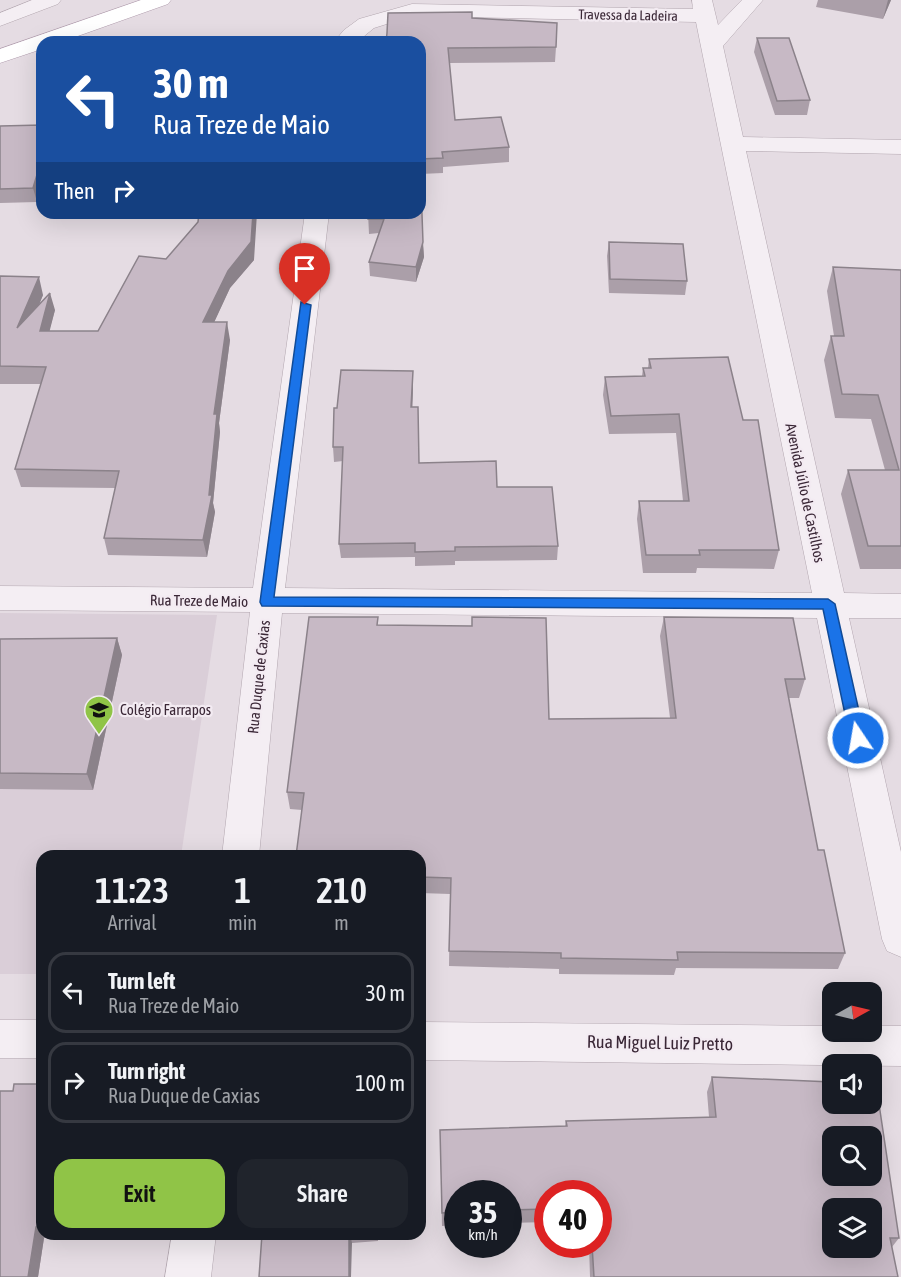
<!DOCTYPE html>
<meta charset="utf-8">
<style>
body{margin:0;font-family:"Asap Condensed",sans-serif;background:#20242c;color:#f1f3f6;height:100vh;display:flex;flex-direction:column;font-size:22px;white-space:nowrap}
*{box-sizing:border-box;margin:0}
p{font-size:20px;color:#9ea1a6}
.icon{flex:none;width:33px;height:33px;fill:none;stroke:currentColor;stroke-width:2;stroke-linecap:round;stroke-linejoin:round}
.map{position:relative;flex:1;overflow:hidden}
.sheet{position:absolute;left:36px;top:850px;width:390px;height:390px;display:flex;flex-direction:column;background:#171b24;border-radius:18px;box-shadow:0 6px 24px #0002}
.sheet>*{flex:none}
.guide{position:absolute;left:36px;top:36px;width:390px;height:183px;border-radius:18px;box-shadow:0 6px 24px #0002;background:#1a4fa0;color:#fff;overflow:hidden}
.needle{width:39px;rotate:82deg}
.fabs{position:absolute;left:822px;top:982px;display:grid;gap:12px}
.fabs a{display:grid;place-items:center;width:60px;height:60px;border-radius:12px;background:#171b24;box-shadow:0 6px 24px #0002;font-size:30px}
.speed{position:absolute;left:444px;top:1180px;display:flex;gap:12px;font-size:30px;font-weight:700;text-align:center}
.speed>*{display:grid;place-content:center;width:78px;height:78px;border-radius:50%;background:#171b24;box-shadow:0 6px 24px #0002;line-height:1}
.speed small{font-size:15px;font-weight:400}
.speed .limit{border:9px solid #d22;background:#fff;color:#111}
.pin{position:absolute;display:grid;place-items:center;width:51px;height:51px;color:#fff;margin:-62px -26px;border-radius:50% 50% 50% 0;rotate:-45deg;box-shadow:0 0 6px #0007}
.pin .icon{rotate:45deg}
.me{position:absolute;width:66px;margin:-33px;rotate:348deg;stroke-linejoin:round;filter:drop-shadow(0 0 4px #0008)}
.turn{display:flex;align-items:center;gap:21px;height:126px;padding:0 18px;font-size:27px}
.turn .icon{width:78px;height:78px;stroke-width:2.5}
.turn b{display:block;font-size:42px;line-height:51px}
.then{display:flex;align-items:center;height:57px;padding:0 18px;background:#0003;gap:12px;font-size:22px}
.eta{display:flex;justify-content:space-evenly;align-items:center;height:102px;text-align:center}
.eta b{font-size:36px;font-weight:600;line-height:42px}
.cta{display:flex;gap:12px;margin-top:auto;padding:12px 18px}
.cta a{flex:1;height:69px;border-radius:18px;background:#90c447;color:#111;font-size:24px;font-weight:600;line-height:69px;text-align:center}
.cta a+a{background:#20242c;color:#f1f3f6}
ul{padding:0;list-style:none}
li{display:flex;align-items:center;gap:18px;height:81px;margin:0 12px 9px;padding:0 6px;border:3px solid #363941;border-radius:18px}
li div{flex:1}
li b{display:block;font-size:22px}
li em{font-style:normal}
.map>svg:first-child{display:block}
</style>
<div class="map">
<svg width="901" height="1277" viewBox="0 0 901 1277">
<rect width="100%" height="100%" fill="#e5dce3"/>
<path fill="#daced8" d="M0,613L217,615L181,856H42V974H0Z"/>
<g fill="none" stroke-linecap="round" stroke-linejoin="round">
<g stroke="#b2a6af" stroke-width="1">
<path id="minor" d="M32,0H61L58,4L0,26V13Z
M692,0H712L718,25L742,0H763L723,46L743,137L901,140V154L746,151L844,593L901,594V618H849L901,852V957L887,951L882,939L817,618L282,613L259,856H222L250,612L0,610V586L253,588L305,213H329L285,588L812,593L696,22L412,16L374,28L357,42H334L344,30L359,19L412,4L693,9Z
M0,1020H42V1058H0Z
M420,1022L832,1026V1032H872V1026H901V1066L420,1060Z
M172,1234H216L211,1277H165Z"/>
</g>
<g stroke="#b09cad" stroke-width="1">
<path id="major" d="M141,0H171L168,4L61,42H42V49L0,63V49Z"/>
</g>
<use href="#minor" fill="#f4eef3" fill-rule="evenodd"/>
<use href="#major" fill="#fff" fill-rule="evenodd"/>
</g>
<path fill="#ab9fa9" d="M818,0H891L883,19L816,7Z
M472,18L556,47L555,62L449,63L455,120L509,147V162L443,167V173L420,174V42Z
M757,38L810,100L807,115H775L754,52Z
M42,125V185L37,202L0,203V126Z
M368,213H420L424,257L416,282L370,276L369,262L379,233L369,234Z
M609,242L687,281L685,295L609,293L607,256Z
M166,259L254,260L230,288L214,322L230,340L219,423L220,432L213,503L215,512L207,557L108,555L104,538L115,488L21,487L15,469L41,384H0V276L43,295L39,304L55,310L49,331H98Z
M833,267L901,270V569H860L841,494L848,470H885L871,419L835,418L824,360L831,336H834L827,291Z
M649,359L743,420L779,550L774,569L697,568L696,573H643L637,519L639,501H683L676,433L609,434L603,395L605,377L642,376L643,368H648Z
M413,385L412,407L419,463L497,487L558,546L557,560L455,561V565L415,566V557L341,558L339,544L343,461L334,462L333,447L337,408Z
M664,617L805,679L799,698H789L818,850L845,953L838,969L676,968L674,975L559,974V969L449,966L450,894L420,893V856L302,810L290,809L287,792L378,625L549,719L670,718L660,636Z
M117,638L122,655L93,790L0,789V639Z
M712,1077L899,1238L892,1247L898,1277H590L589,1245H598V1194H548V1222L508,1223V1194H458V1225L442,1226L440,1130L565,1126L566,1121L709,1117L707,1092Z
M42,1084V1234H71V1238H44L38,1277H0Z
M262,1234H378V1241L352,1243Z"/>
<path fill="#8b828a" d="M888,0H891L883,19Z
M42,158V185L37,202L33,188Z
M253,213H257L254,260L230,288L206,340L203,322Z
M423,242L424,257L416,282V267Z
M39,277L43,295L23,345L17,328Z
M50,293L55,310L45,349L40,331Z
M227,322L230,340L219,423L220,432L213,503L215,512L207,557L203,540L209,495L214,414Z
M413,371V385L412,421L411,407Z
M117,638L122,655L93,790L87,774Z
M36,1227L44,1238L38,1277H28Z
M349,1234H350L352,1243L351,1277H349Z"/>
<path fill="#c7b9c5" stroke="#8b828a" stroke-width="1.5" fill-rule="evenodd" d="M472,12V18L557,23L556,47L448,48L455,120L501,117L509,147L442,152L443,158L420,159V42H386L387,33L388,13Z
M757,38H789L810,100L777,101Z
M42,125V158L33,188L0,189V126Z
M420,187H421L423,242L416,267L369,262L384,219H368V213H420Z
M199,213H253L251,242L228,271L203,322H227L214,414H217L209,495H212L203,540L104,538L119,471L15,469L46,367L0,366V276L39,277L17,328L50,293L40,331H98L139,256L166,259L198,222Z
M609,242L683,244L687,281L610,279Z
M833,267L901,270V546H868L848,470H899L878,395L842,394L831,336H844Z
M728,357L743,420H758L779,550H699L700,555H646L639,501H689L679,414L611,416L605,377L645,376L643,368H651L649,359Z
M341,370L413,371L411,407H418L419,463L496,461L497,487H552L558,546L455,547V551L415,552V543L339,544L343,447H333L334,408H337Z
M309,617H378L377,625L472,626V617L546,618L549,719L676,718L664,617L793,618L805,679H785L818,850H824L845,953L677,952L678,960L561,958V953L449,951L451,878L420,877V856H296L304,793L287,792Z
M117,638L87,774L0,773V639Z
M712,1077L832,1082V1104H872V1084H876L899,1238H890L898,1277H594L592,1245H598V1194H548V1209L508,1210V1194H458V1212L442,1213L440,1130L567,1126L566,1121L716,1117ZM832,1137H872V1176H832ZM832,1209H872V1248H832Z
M14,1084H42V1227H36L28,1277H0V1091H13Z
M262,1234H349V1277H259Z"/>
<path fill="#1a73e8" stroke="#114b97" stroke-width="1.5" d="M301,302L311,305L274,597L828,599L835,604L865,738L863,742L858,744L850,738L823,609L262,606L260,602Z"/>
<defs>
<g id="school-pin" transform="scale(1.5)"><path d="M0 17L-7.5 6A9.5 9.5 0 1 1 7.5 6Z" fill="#90c447" stroke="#f3ebf2"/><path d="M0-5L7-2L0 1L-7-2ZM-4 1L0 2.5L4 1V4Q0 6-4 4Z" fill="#111"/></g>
</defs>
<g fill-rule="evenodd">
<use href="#school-pin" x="99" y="710"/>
</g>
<g text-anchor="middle" stroke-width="4.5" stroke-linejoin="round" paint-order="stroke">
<g font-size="14" fill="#3a2736" stroke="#f3ebf2">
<text transform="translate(628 15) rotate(1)" y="5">Travessa da Ladeira</text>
</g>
<g font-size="15" fill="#3a2736" stroke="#f3ebf2">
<text transform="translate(805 493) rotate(78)" y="5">Avenida Júlio de Castilhos</text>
<text transform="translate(199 601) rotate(1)" y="5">Rua Treze de Maio</text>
<text transform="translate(259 677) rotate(-84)" y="5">Rua Duque de Caxias</text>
</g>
<g font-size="15" fill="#3a2736" stroke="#f3ebf2" text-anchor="start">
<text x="120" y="715">Colégio Farrapos</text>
</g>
<g font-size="18" fill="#3a2736" stroke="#f3ebf2">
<text transform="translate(660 1043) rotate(1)" y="6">Rua Miguel Luiz Pretto</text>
</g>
</g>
</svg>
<div class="fabs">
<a><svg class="needle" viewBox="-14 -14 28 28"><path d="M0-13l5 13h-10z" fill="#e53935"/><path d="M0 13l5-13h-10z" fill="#9ea1a6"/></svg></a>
<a><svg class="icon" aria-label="sound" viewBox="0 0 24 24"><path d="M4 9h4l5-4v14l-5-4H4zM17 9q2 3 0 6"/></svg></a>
<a><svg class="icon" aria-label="search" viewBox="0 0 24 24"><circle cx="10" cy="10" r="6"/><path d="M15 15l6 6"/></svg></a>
<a><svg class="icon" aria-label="layers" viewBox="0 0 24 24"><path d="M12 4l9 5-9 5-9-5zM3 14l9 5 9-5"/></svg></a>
</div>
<div class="speed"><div>35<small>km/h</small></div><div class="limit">40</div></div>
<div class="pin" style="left:305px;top:305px;background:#d93025"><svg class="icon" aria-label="arrive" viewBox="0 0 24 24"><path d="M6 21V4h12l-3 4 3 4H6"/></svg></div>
<svg class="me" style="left:858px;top:738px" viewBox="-20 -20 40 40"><circle r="17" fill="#1a73e8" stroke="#fff" stroke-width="3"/><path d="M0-11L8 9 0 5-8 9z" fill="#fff"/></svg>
<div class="guide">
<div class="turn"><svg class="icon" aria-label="left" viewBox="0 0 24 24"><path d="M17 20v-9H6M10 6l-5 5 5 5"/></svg><div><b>30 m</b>Rua Treze de Maio</div></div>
<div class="then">Then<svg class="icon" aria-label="right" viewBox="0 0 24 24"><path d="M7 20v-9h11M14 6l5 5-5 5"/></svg></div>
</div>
<section class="sheet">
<div class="eta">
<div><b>11:23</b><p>Arrival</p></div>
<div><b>1</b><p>min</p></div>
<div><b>210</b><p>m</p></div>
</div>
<ul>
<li><svg class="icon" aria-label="left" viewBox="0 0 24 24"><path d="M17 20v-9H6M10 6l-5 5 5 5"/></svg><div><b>Turn left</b><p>Rua Treze de Maio</p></div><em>30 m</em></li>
<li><svg class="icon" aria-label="right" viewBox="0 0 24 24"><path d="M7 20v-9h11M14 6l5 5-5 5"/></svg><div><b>Turn right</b><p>Rua Duque de Caxias</p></div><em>100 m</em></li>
</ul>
<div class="cta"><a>Exit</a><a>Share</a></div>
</section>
</div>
